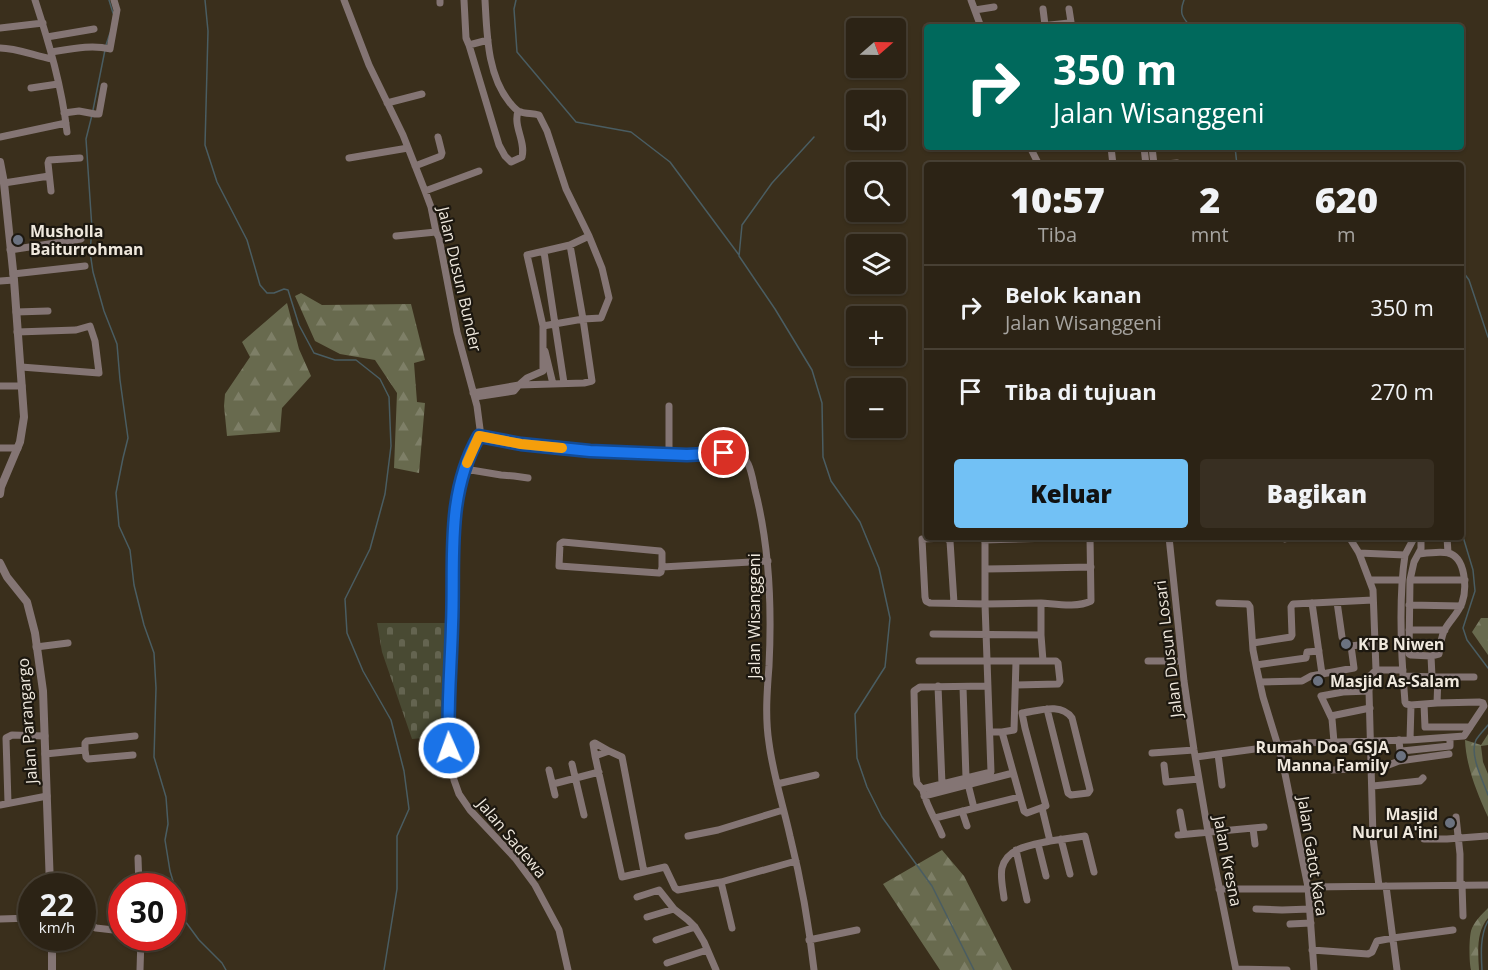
<!DOCTYPE html>
<html lang="id">
<meta charset="utf-8">
<style>
body{margin:0;font-family:"Open Sans",sans-serif;background:#382f22;color:#f1f3f6;height:100vh;display:flex;flex-direction:column;font-size:22px;white-space:nowrap}
*{box-sizing:border-box;margin:0}
p{font-size:20px;color:#a6a4a0}
.icon{flex:none;width:33px;height:33px;fill:none;stroke:currentColor;stroke-width:2;stroke-linecap:round;stroke-linejoin:round}
.map{position:relative;flex:1;overflow:hidden}
.details{position:absolute;left:924px;top:162px;width:540px;height:378px;display:flex;flex-direction:column;background:#2c2315;border-radius:6px;box-shadow:0 2px 4px #0004,0 0 0 2px #484034}
.details>*{flex:none}
.guide{position:absolute;left:924px;top:24px;width:540px;height:126px;border-radius:6px;box-shadow:0 2px 4px #0004,0 0 0 2px #484034;background:#00695c;color:#fff;overflow:hidden}
.needle{width:39px;rotate:70deg}
.buttons{position:absolute;left:846px;top:18px;display:grid;gap:12px}
.buttons a{display:grid;place-items:center;width:60px;height:60px;border-radius:6px;background:#2c2315;box-shadow:0 2px 4px #0004,0 0 0 2px #484034;font-size:30px}
.speed{position:absolute;left:18px;top:873px;display:flex;gap:12px;font-size:30px;font-weight:700;text-align:center}
.speed>*{display:grid;place-content:center;width:78px;height:78px;border-radius:50%;background:#2c2315;box-shadow:0 2px 4px #0004,0 0 0 2px #484034;line-height:1}
.speed small{font-size:15px;font-weight:400}
.speed .limit{border:9px solid #d22;background:#fff;color:#111}
.pin{position:absolute;display:grid;place-items:center;width:51px;height:51px;color:#fff;margin:-26px;border:3px solid #fff;border-radius:50%;box-shadow:0 2px 6px #0007}
.me{position:absolute;width:66px;margin:-33px;rotate:358deg;stroke-linejoin:round;filter:drop-shadow(0 0 4px #0008)}
.turn{display:flex;align-items:center;gap:21px;height:126px;padding:0 30px;font-size:27px}
.turn .icon{width:78px;height:78px;stroke-width:2.5}
.turn b{display:block;font-size:42px;line-height:51px}
.eta{display:flex;justify-content:space-evenly;align-items:center;height:102px;text-align:center}
.eta b{font-size:36px;font-weight:800;line-height:42px}
.primary-button{display:flex;gap:12px;margin-top:auto;padding:12px 30px}
.primary-button a{flex:1;height:69px;border-radius:6px;background:#72c1f5;color:#111;font-size:24px;font-weight:800;line-height:69px;text-align:center}
.primary-button a+a{background:#382f22;color:#f1f3f6}
ul{padding:0;list-style:none}
li{display:flex;align-items:center;gap:18px;height:84px;padding:0 30px;border-top:2px solid #484034}
li div{flex:1}
li b{display:block;font-size:22px}
li em{font-style:normal}
.map>svg:first-child{display:block}
</style>
<div class="map">
<svg width="1488" height="970" viewBox="0 0 1488 970">
<defs>
<pattern id="forest-firs" width="22" height="20" patternUnits="userSpaceOnUse" patternTransform="scale(1.5)"><rect width="22" height="20" fill="#686a4e"/><path d="M5 1l3.5 6h-7zM16 11l3.5 6h-7z" fill="#7e7f67"/></pattern>
<pattern id="cemetery-stones" width="16" height="16" patternUnits="userSpaceOnUse" patternTransform="scale(1.5)"><rect width="16" height="16" fill="#494a33"/><path d="M2 7V4a2 2 0 0 1 4 0v3zM10 15v-3a2 2 0 0 1 4 0v3z" fill="#646450"/></pattern>
</defs>
<rect width="100%" height="100%" fill="#3a2f1c"/>
<path fill="url(#forest-firs)" d="M301,293L322,305L411,304L425,360L414,363L417,402L425,403L419,473L394,468L397,393L375,360L340,354L315,341L295,296Z
M287,303L299,349L311,376L282,408L280,432L227,436L224,406L225,394L250,357L242,342Z
M1481,618H1488V655L1472,632Z
M1488,734V745L1481,746L1483,762L1488,774V817C1477,793 1466,766 1465,740L1481,745Z
M942,850L964,876L1012,970H940L883,884Z
M1488,908V918C1476,932 1478,952 1479,970H1471C1469,962 1469,939 1471,931C1473,923 1482,914 1488,908Z"/>
<path fill="url(#cemetery-stones)" d="M377,623H448L445,691L446,736L412,739L382,652Z"/>
<g fill="none" stroke-linecap="round" stroke-linejoin="round">
<path stroke="#4a5d62" stroke-width="1.5" d="M109,0L113,13
M205,0L208,31L205,145L217,182L247,240L260,285L267,293H274L284,289L288,290L299,325L314,353L335,360H356L380,379L389,397L391,446L385,494L370,549L345,599L347,633L363,671L391,720L404,771L409,809L397,836V889L384,970
M516,0L514,9L517,52L576,122L631,132L670,162L739,255
M1184,0C1179,13 1182,17 1191,27
M106,45L110,33
M93,110L105,50
M92,115L86,139L92,229L90,252L93,272L104,311L117,344L120,380L128,438L123,458L116,493L119,526L130,550L134,585L144,625L154,653L156,688L154,757L166,797L168,824L165,840L170,871L185,921L199,940L222,963L226,970
M814,137L772,183L742,225L739,256L775,309L812,370L822,403L823,457L831,481L860,522L879,568L890,618L885,667L855,714L857,758L867,787L882,817L932,886L974,970
M1235,147L1237,165
M1461,269L1469,280L1488,337
M1461,530L1473,570L1475,591L1463,628L1467,640L1488,668
M1488,725C1484,730 1479,735 1476,740C1469,754 1483,781 1488,795
M1482,970C1481,954 1480,935 1488,921"/>
<path stroke="#847574" stroke-width="7" d="M35,0C49,43 62,87 67,132
M344,0L369,65L403,135L425,191L431,207L436,232L439,238L457,332L477,406L480,429L479,436L465,470L457,498L453,523L452,627L448,720L451,763L454,780L459,794L470,810L515,858L535,885L559,930L568,970
M464,0L466,38L469,45L488,40
M485,0C487,34 487,75 510,103C513,106 516,111 521,112C526,114 533,113 539,115L547,131L566,189L589,236
M971,0L981,27
M440,3V0
M1043,9L1045,25
M975,10L994,7
M1031,27L1069,23L1071,22L1069,9
M0,28L43,23
M47,37L94,29
M469,45L499,145L505,156L511,162L522,157C526,141 513,127 518,111
M0,48C17,48 35,56 52,59
M51,52C70,49 92,44 110,49L117,10L114,0
M31,88L58,84
M387,103L422,94
M926,112H927
M64,113L79,111L95,114H99L104,86
M0,137L66,123
M1030,147L1039,165
M1111,147L1113,165
M1144,147L1146,165
M1152,147L1154,165H1152
M349,158L408,148
M1154,165L1177,163
M415,166L441,156L442,153L438,137
M4,183L49,176
M51,191L48,163L49,160L80,158
M425,191L479,171
M396,236L436,232
M10,250L81,239
M544,252L564,383
M13,274L85,266
M0,281L14,280
M16,312L48,311
M17,332L76,330L90,326L95,341L99,373L21,367
M545,351L553,384
M0,386H22
M473,393L519,385L527,378L543,371V326L527,255L570,245L589,236L602,268L609,298L601,318L583,319L543,326
M475,397L514,391L519,385L584,383L592,381L583,319L570,245
M479,436L521,444L589,451L687,455L735,452C750,455 752,477 755,490C770,548 772,606 769,666C767,691 765,718 769,743C773,774 783,805 790,836C801,880 809,925 814,970
M0,448H18
M669,454V406
M465,469L501,475L514,476L528,478
M985,537V604L991,772L922,789L917,783L916,776L914,691L920,687L988,686
M1169,537L1184,681L1194,750L1208,832L1236,970
M1280,537L1285,539L1292,537
M1349,537L1359,553L1373,590L1376,670L1371,675L1369,691L1373,838L1379,886
M1364,537L1421,538
M1421,537V549L1414,562L1410,580L1409,654L1411,655L1431,656L1432,677
M1447,537L1448,553
M984,540L1090,537
M1359,553L1405,555C1398,601 1401,655 1405,702L1406,704L1411,705L1410,740
M1419,554C1427,553 1441,551 1448,553C1466,557 1467,589 1462,603C1458,614 1449,621 1444,631C1441,638 1440,647 1439,654L1431,656
M1405,555L1414,538
M662,567L661,572L659,573L559,566L560,544L563,542L660,551L662,553V567L768,561
M985,569L1091,567
M1370,580H1401
M1410,580H1465
M1337,602L1342,637
M954,603L950,541L946,538L922,539L925,597L926,601L930,603L985,604L1041,603
M1219,603L1248,604L1250,607L1253,650L1257,670L1263,697L1282,759L1308,887L1314,970
M1312,603L1322,674L1354,668L1351,646L1375,643
M1409,605L1461,606
M1409,630H1445
M933,634L1041,635V603C1056,604 1077,608 1091,601L1090,537
M1041,635L1043,661
M1253,643L1291,637L1292,635L1291,607L1293,604L1373,600
M36,647L68,643
M919,661H1056L1058,663L1060,681L1058,684L1016,685
M1148,661H1182
M1256,665L1306,658L1307,652L1319,651
M1376,670H1403
M1403,676L1438,677L1437,703
M1438,677H1474
M1260,682L1302,681L1311,676L1322,674
M938,686L942,784
M963,687L966,778
M1424,704L1425,727H1470
M1331,716L1370,708
M990,732H1002L1014,730L1016,661
M1002,732L1024,811L1027,813L1046,806L1025,728L1022,713C1038,711 1061,702 1072,718L1090,790L1088,793L1071,795L1068,793L1047,709
M1399,740L1400,751H1402L1450,746V738
M1334,742L1332,719L1321,696L1343,692L1369,691
M85,750L86,757L88,759L133,755
M1152,753L1194,750
M45,754L85,750V743L87,741L135,736
M1218,754L1222,785
M595,756L593,744L595,743L609,751
M1196,757L1300,743L1410,740L1464,736L1484,706L1483,703L1479,702L1437,703L1411,705
M572,764L584,815
M1164,765L1166,782L1199,779
M1372,767L1386,766L1399,761L1449,754
M549,770L555,795
M1332,770L1372,768
M553,784L599,772
M777,784L816,775
M968,784L974,808
M1373,786L1420,781L1423,778
M923,791C927,807 936,820 942,835
M924,796L1013,773
M8,803L6,738L12,735L45,736
M0,805L47,796
M1042,808L1050,841L1085,836L1094,872
M962,811L967,826
M1180,812L1184,834
M1456,817L1460,854V884
M935,818L1019,797
M1253,828L1264,827
M1178,835L1253,828L1255,844
M688,836L718,830L783,810
M1061,839L1070,874
M1424,839H1447L1486,836
M1038,844L1046,876
M1016,850L1027,900
M138,858L139,886
M644,872L622,757L609,751L595,756L622,877L665,867L675,888L678,890L721,882
M1462,884L1463,916
M1386,886L1397,970
M1308,887L1488,885
M1219,889H1308
M637,897L659,890L674,909L688,920L695,927L704,942L716,970
M1004,898C1003,889 1000,877 1002,868C1007,847 1032,845 1050,841
M1256,909L1282,910L1310,909
M647,917L674,909
M0,919L32,918
M82,924L90,925L96,928L122,931
M1290,924L1311,923
M732,928L721,882L796,861
M656,940L695,927
M809,940L857,930
M1312,950L1368,954L1372,952L1377,941L1393,938L1453,930
M667,963L707,950
M1236,969L1287,970
M140,970L141,938"/>
<path stroke="#847574" stroke-width="8" d="M0,162L4,183L14,280L24,417L20,442L1,487L0,494
M0,563L7,577L27,602L35,633L43,691L50,886
M52,938V970"/>
</g>
<g fill="none" stroke-linecap="round" stroke-linejoin="round">
<g stroke="#114b97" stroke-width="15">
<path id="route" d="M449,748C447,707 451,666 452,625C455,560 445,496 479,436L521,444L590,451L687,455L724,453"/>
</g>
<use href="#route" stroke="#1a73e8" stroke-width="10"/>
<path stroke="#f59e0b" stroke-width="10" d="M467,463L479,436L521,444L562,448"/>
</g>
<g fill="#6b7280" stroke="#1d1810" stroke-width="2">
<circle cx="18" cy="240" r="6"/>
<circle cx="1346" cy="644" r="6"/>
<circle cx="1318" cy="681" r="6"/>
<circle cx="1401" cy="756" r="6"/>
<circle cx="1450" cy="823" r="6"/>
</g>
<g text-anchor="middle" stroke-width="4.5" stroke-linejoin="round" paint-order="stroke">
<g font-size="16" font-weight="bold" fill="#efe8dd" stroke="#1d1810" text-anchor="start">
<text x="30" y="237">Musholla<tspan x="30" dy="18">Baiturrohman</tspan></text>
<text x="1358" y="650">KTB Niwen</text>
<text x="1330" y="687">Masjid As-Salam</text>
<text x="1389" y="753" text-anchor="end">Rumah Doa GSJA<tspan x="1389" dy="18">Manna Family</tspan></text>
<text x="1438" y="820" text-anchor="end">Masjid<tspan x="1438" dy="18">Nurul A'ini</tspan></text>
</g>
<g font-size="16" fill="#efe8dd" stroke="#1d1810">
<text transform="translate(460 279) rotate(77)" y="6">Jalan Dusun Bunder</text>
<text transform="translate(754 616) rotate(-90)" y="6">Jalan Wisanggeni</text>
<text transform="translate(1168 649) rotate(-97)" y="6">Jalan Dusun Losari</text>
<text transform="translate(27 721) rotate(-94)" y="6">Jalan Parangargo</text>
<text transform="translate(512 838) rotate(50)" y="6">Jalan Sadewa</text>
<text transform="translate(1313 856) rotate(81)" y="6">Jalan Gatot Kaca</text>
<text transform="translate(1228 861) rotate(79)" y="6">Jalan Kresna</text>
</g>
</g>
</svg>
<div class="buttons">
<a><svg class="needle" viewBox="-14 -14 28 28"><path d="M0-13l5 13h-10z" fill="#e53935"/><path d="M0 13l5-13h-10z" fill="#a6a4a0"/></svg></a>
<a><svg class="icon" aria-label="sound" viewBox="0 0 24 24"><path d="M4 9h4l5-4v14l-5-4H4zM17 9q2 3 0 6"/></svg></a>
<a><svg class="icon" aria-label="search" viewBox="0 0 24 24"><circle cx="10" cy="10" r="6"/><path d="M15 15l6 6"/></svg></a>
<a><svg class="icon" aria-label="layers" viewBox="0 0 24 24"><path d="M12 4l9 5-9 5-9-5zM3 14l9 5 9-5"/></svg></a>
<a>+</a>
<a>−</a>
</div>
<div class="speed"><div>22<small>km/h</small></div><div class="limit">30</div></div>
<div class="pin" style="left:724px;top:453px;background:#d93025"><svg class="icon" aria-label="arrive" viewBox="0 0 24 24"><path d="M6 21V4h12l-3 4 3 4H6"/></svg></div>
<svg class="me" style="left:449px;top:748px" viewBox="-20 -20 40 40"><circle r="17" fill="#1a73e8" stroke="#fff" stroke-width="3"/><path d="M0-11L8 9 0 5-8 9z" fill="#fff"/></svg>
<div class="guide">
<div class="turn"><svg class="icon" aria-label="right" viewBox="0 0 24 24"><path d="M7 20v-9h11M14 6l5 5-5 5"/></svg><div><b>350 m</b>Jalan Wisanggeni</div></div>
</div>
<section class="details">
<div class="eta">
<div><b>10:57</b><p>Tiba</p></div>
<div><b>2</b><p>mnt</p></div>
<div><b>620</b><p>m</p></div>
</div>
<ul>
<li><svg class="icon" aria-label="right" viewBox="0 0 24 24"><path d="M7 20v-9h11M14 6l5 5-5 5"/></svg><div><b>Belok kanan</b><p>Jalan Wisanggeni</p></div><em>350 m</em></li>
<li><svg class="icon" aria-label="arrive" viewBox="0 0 24 24"><path d="M6 21V4h12l-3 4 3 4H6"/></svg><div><b>Tiba di tujuan</b></div><em>270 m</em></li>
</ul>
<div class="primary-button"><a>Keluar</a><a>Bagikan</a></div>
</section>
</div>
